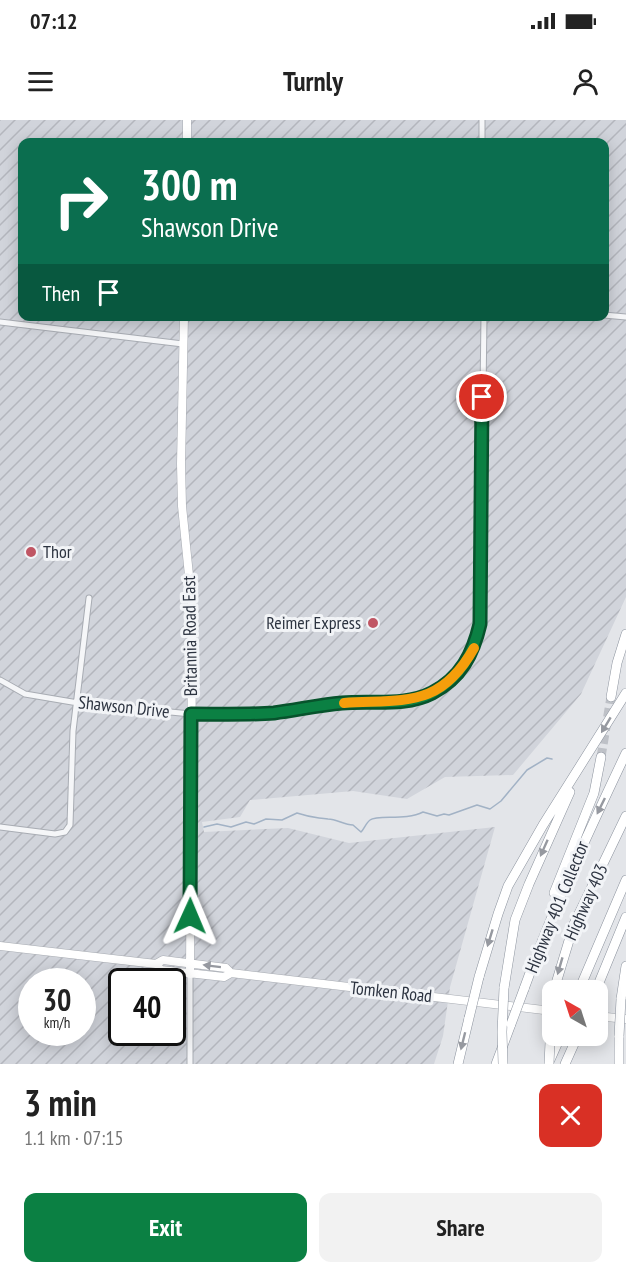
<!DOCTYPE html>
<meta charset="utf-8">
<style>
body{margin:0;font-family:"PT Sans Narrow",sans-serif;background:#f2f2f2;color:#222;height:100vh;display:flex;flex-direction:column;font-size:22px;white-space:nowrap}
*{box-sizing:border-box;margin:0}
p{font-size:20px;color:#767676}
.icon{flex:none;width:33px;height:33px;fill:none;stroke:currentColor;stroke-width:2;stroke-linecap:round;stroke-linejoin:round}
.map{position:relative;height:944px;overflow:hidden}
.side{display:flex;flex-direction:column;background:#fff;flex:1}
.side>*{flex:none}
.guide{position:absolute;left:18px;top:18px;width:591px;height:183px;border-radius:12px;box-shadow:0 3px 15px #0003;background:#0b6e4f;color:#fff;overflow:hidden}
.needle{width:39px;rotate:321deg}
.tools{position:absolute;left:542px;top:860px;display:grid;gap:12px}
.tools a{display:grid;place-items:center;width:66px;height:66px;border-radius:12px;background:#fff;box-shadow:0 3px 15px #0003;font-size:30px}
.speed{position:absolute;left:18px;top:848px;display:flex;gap:12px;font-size:30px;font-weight:700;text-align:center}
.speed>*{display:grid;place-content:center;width:78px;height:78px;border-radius:50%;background:#fff;box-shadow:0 3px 15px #0003;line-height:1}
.speed small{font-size:15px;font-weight:400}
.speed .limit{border:3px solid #111;border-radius:9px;background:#fff;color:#111}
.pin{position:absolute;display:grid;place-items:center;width:51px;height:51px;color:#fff;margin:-26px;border:3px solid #fff;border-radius:50%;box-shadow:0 2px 6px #0007}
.me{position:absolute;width:66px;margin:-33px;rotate:1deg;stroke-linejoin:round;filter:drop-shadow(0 0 4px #0008)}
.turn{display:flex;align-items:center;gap:21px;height:126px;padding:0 24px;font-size:27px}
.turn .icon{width:78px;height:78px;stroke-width:2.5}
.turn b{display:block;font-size:42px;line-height:51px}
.then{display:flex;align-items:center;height:57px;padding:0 24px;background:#0003;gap:12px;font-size:22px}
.round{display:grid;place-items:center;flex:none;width:63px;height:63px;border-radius:12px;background:#f2f2f2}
.headline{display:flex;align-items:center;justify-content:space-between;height:102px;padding:0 24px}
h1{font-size:36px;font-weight:800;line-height:45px}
.action{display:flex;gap:12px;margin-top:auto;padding:12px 24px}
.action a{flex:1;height:69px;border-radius:12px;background:#0b8043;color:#fff;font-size:24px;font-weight:800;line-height:69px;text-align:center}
.action a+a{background:#f2f2f2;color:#222}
.status{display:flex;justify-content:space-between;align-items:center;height:42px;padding:0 30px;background:#fff;direction:ltr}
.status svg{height:16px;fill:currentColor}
header{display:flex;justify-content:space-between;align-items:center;height:78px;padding:0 24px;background:#fff;font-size:27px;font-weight:800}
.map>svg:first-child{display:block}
</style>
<div class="status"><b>07:12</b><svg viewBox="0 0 49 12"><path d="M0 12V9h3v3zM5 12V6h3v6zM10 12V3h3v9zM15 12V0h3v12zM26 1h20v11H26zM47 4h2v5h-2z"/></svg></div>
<header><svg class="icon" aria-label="menu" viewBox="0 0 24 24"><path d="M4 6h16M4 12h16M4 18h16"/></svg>Turnly<svg class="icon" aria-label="person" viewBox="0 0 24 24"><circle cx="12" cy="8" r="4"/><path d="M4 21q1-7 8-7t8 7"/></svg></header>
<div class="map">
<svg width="626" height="944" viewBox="0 0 626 944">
<defs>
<pattern id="industrial-furrows" width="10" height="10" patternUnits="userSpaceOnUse" patternTransform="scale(1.5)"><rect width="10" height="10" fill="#d1d4db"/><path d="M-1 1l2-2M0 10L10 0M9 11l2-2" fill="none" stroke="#b4b6bd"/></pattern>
</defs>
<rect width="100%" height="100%" fill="#e3e5e9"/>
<path fill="url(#industrial-furrows)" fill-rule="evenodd" d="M0,0H626V477L581,574L513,655L445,657L407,679L353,671L250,680L240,697L202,702L204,712L288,708L349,723L495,707L450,867L443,916L434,944H0ZM22,22H604V196H22ZM32,861H82V912H32ZM122,861H172V912H122Z"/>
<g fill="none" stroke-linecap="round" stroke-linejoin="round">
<path stroke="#a2b2c5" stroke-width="1.5" d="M204,707L217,704L231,707L246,702L254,704L266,699L282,700L297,693C312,698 313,697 328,699C337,699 344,705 353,705L361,712C364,709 366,703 370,700C377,694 406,701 423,692L437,696L444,694L449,695L477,685L490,689L501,681L527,650L547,638L552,639"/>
<path stroke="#bec1c7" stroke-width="9" stroke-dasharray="9 4.5" stroke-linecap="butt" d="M601,637L611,577"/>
<g stroke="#a8acb3" stroke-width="7">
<path id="street" d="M482,0V22
M604,195L626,197
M0,202L183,224
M0,560L25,574L78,583L191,594L272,593L341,583L398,581L419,578L445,565L464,547L474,528L480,504L484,196
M0,707L55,714L65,712L70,705L73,611L89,478
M190,944V854"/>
</g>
<g stroke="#a8acb3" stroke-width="9">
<path id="secondary" d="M187,22V0
M184,196L181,344L182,386L192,485V524L190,854
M0,826L156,844L161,850L224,857L231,853L552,891
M156,844L163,840L226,848L231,853
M597,896L626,899"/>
</g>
<g stroke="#8c939e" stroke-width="10">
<path id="highway" d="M611,577L617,543L626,514
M554,773L594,673L601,637
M479,857L498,794L508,766L543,705L626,573
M504,868L515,800L529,764L570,672
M524,869C553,788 589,711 626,633
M554,870L574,804L626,696
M579,870L626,760
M596,870L626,797
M621,879L626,846
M619,916V944
M550,940L561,915
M458,944L469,898
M496,944L511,904
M565,944L578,915"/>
</g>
<use href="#street" stroke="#f5f6f8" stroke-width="5"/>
<use href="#secondary" stroke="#fff" stroke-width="8"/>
<use href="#highway" stroke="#fff" stroke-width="9"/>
<g stroke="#8c939e" stroke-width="10" stroke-linecap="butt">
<path id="highway-bridge" d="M469,898L479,857
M511,904L524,869
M619,916L621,879
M503,944L502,912L504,868
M549,944L552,880"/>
</g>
<use href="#highway-bridge" stroke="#fff" stroke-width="9"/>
</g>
<defs><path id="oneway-solid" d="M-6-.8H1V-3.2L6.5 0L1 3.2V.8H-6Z" transform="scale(1.5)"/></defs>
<g fill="#9699a0">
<use href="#oneway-solid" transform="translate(606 605) rotate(121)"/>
<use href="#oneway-solid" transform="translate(601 686) rotate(116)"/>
<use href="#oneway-solid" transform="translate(544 728) rotate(114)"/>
<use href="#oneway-solid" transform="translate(490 818) rotate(107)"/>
<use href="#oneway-solid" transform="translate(212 846) rotate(-173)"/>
<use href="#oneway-solid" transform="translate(560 846) rotate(106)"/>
<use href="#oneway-solid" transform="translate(463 921) rotate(104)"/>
</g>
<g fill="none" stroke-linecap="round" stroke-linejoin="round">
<g stroke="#07532c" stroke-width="15">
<path id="route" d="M190,796L191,594C219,594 247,595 274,593C297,590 319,585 342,583C371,580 405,587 432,573C461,558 473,534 480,504L482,277"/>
</g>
<use href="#route" stroke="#0b8043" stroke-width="10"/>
<path stroke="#f59e0b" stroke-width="10" d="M344,583C404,579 440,589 474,528"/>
</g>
<g fill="#c05664" stroke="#f2f4f7" stroke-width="2">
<circle cx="31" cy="432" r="6"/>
<circle cx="373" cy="503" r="6"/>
</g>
<g text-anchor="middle" stroke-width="6" stroke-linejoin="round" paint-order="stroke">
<g font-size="18" fill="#2c3340" stroke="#f2f4f7" text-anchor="start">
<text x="43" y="438">Thor</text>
<text x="361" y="509" text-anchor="end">Reimer Express</text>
</g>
<g font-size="18" fill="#2c3340" stroke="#f2f4f7">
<text transform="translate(190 516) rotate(-91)" y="6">Britannia Road East</text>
<text transform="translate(124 587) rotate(6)" y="6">Shawson Drive</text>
<text transform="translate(586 782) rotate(-66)" y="6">Highway 403</text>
<text transform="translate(557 787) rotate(-68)" y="6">Highway 401 Collector</text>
<text transform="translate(391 872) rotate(6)" y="6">Tomken Road</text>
</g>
</g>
</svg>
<div class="tools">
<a><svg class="needle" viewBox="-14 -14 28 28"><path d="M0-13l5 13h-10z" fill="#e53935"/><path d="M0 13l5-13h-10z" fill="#767676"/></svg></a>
</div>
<div class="speed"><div>30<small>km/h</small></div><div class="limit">40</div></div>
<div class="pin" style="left:482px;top:277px;background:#d93025"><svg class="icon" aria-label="arrive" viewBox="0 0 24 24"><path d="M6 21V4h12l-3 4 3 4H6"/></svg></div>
<svg class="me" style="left:190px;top:796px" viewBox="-20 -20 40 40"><path d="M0-17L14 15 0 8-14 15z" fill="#0b8043" stroke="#fff" stroke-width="4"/></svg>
<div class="guide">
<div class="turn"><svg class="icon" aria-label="right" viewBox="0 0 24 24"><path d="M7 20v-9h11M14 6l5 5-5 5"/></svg><div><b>300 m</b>Shawson Drive</div></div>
<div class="then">Then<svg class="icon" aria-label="arrive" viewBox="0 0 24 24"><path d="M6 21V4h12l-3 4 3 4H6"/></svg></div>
</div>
</div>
<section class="side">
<div class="headline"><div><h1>3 min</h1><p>1.1 km · 07:15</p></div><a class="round" style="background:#d93025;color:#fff"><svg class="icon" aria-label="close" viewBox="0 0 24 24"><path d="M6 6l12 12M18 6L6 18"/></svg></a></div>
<div class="action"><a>Exit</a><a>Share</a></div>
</section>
